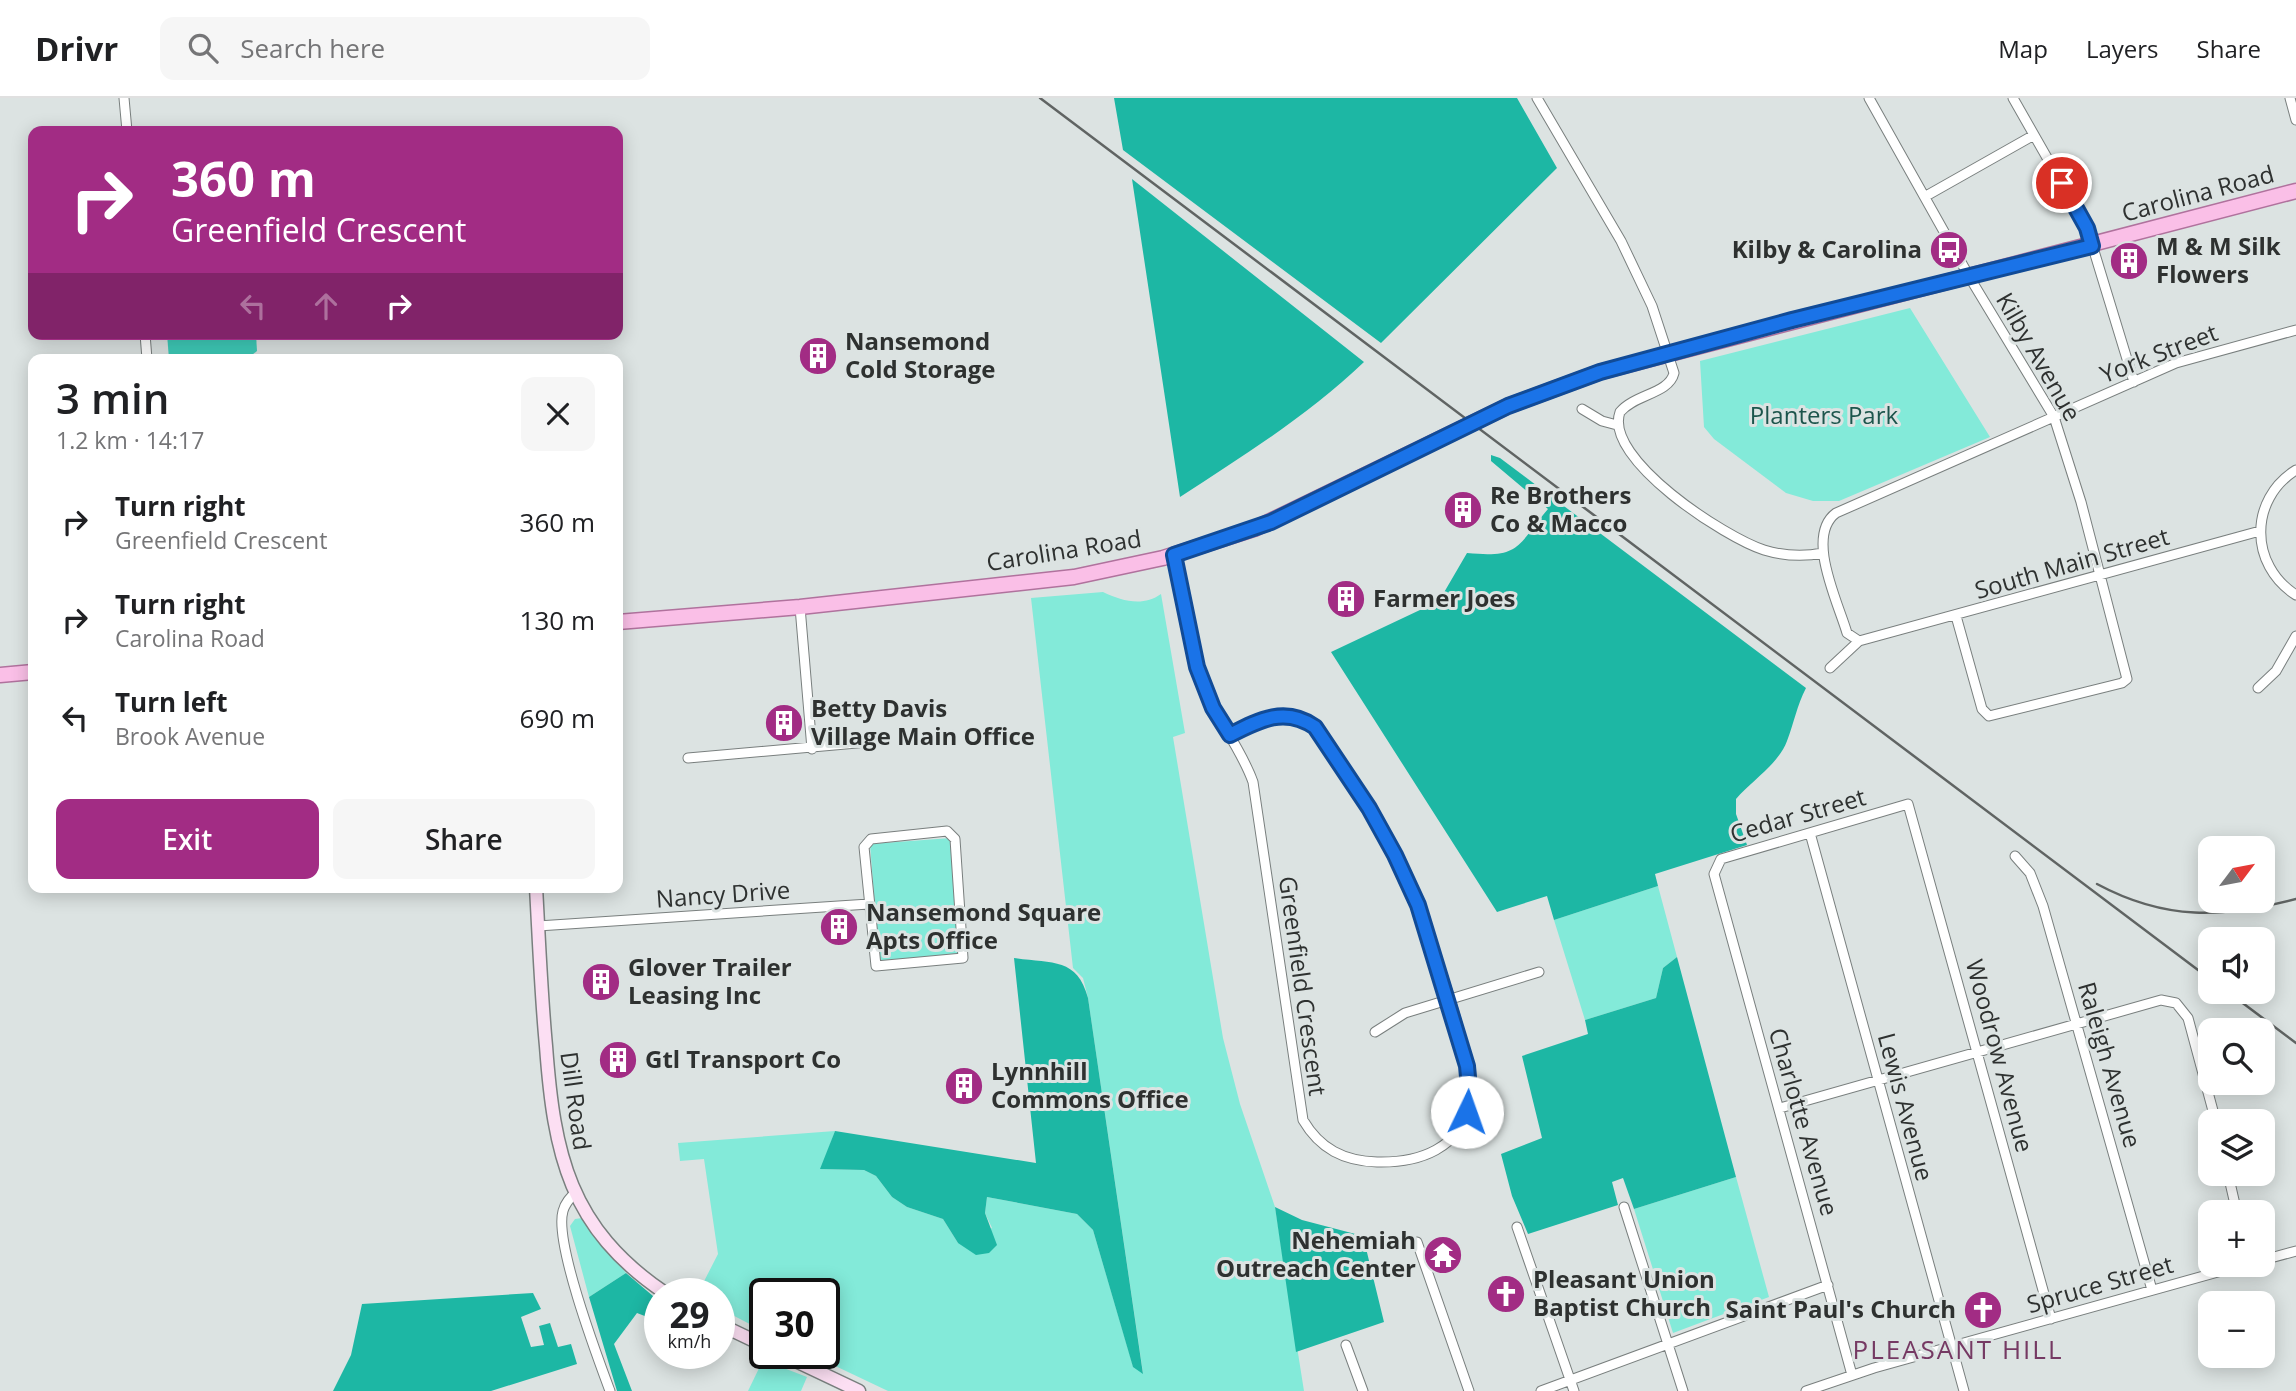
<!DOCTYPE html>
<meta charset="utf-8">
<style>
body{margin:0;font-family:"Open Sans",sans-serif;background:#f6f6f6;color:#202124;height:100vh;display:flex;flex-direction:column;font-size:26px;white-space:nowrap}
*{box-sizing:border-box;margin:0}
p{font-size:23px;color:#757577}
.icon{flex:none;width:38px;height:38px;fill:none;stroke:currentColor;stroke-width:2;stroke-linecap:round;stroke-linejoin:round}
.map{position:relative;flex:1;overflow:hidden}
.details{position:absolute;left:28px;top:256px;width:595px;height:539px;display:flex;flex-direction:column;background:#fff;border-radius:14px;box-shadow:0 4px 18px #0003}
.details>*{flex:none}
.top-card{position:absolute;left:28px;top:28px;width:595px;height:214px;border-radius:14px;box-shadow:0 4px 18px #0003;background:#a22c84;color:#fff;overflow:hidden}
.needle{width:46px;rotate:58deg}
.buttons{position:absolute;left:2198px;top:738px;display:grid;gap:14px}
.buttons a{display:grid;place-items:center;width:77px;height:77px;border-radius:14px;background:#fff;box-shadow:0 4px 18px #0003;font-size:35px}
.speed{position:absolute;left:644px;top:1180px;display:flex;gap:14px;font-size:35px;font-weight:700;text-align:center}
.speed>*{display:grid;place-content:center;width:91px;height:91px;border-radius:50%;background:#fff;box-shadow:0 4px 18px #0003;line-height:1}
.speed small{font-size:18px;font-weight:400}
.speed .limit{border:4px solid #111;border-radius:10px;background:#fff;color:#111}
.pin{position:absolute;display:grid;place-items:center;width:60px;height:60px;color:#fff;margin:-30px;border:4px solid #fff;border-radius:50%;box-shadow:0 2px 7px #0007}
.me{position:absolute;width:77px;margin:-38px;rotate:3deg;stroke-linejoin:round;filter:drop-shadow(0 0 5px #0008)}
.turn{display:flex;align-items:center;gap:24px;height:147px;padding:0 28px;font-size:32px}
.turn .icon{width:91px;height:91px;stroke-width:2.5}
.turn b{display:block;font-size:49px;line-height:60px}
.lanes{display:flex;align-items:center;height:66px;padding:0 28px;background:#0003;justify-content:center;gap:35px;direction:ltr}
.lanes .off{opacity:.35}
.round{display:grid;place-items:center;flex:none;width:74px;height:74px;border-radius:14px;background:#f6f6f6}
.summary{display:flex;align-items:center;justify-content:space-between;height:119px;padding:0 28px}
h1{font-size:42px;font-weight:600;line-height:52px}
.action{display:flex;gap:14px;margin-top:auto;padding:14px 28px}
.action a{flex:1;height:80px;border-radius:14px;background:#a22c84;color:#fff;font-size:28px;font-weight:600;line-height:80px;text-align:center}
.action a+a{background:#f6f6f6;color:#202124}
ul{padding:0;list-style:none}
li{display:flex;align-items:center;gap:21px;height:98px;padding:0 28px}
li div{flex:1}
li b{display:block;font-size:26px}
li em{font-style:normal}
header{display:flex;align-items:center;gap:42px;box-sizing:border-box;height:98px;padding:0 35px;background:#fff;border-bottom:2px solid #e0e0e0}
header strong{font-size:33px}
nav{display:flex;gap:38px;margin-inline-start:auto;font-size:24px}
.search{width:490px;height:63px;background:#f6f6f6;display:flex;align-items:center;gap:18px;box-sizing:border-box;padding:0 24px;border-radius:14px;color:#757577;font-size:26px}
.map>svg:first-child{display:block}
</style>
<header>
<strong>Drivr</strong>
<div class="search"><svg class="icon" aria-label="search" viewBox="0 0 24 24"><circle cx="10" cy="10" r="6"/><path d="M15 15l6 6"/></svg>Search here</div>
<nav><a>Map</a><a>Layers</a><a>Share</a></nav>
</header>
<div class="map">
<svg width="2296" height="1293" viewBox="0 0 2296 1293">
<rect width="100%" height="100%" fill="#dce3e2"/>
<path fill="#83ead9" d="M1910,210L1990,339L1839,403H1813L1786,395L1714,341L1704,329L1700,263Z
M1103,494C1122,503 1143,509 1161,496L1185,635L1173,639L1223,940L1240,1006L1275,1109L1304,1293H888L808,1255H824V1195H765V1234L719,1210V1195H698L718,1156L704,1061L680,1063L678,1045L835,1033L821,1071L864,1072L876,1078L892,1099L907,1109L943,1121L958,1145L992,1130L985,1115L987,1099L1077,1116L1093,1132L1133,1268L1143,1275L1088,900L1083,880L1073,870L1031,500Z
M951,740L960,857L879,863L870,746Z
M1658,788L1677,859L1663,870L1656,900L1585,922L1554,822Z
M1736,1079L1769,1199L1673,1235L1634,1111Z
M582,1120L626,1175L589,1199L570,1128L575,1121Z
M763,1262L807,1279L801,1293H748Z"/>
<path fill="#1db7a4" d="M1114,0H1517L1557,70L1381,245L1123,52Z
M1132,81L1364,264C1309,317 1244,357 1180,399Z
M1491,357L1500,360L1806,590C1797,607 1794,625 1787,643C1778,667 1752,682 1736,701V716L1747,747L1655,776L1658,788L1554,822L1547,798L1497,814L1331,554L1439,503L1467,455C1521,460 1516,449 1548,411L1491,363Z
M1677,859L1736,1079L1634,1111L1623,1080L1612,1084L1618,1107L1528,1136L1512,1098L1501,1056L1542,1040L1522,958L1588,936L1585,922L1656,900L1663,870Z
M1014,860C1052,866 1077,859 1088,900L1143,1276L1133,1269L1093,1132L1077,1116L987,1099L985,1115L997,1147L989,1155L976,1157L958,1145L943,1121L907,1109L892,1099L876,1078L864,1072L820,1071L835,1033L1036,1065Z
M1275,1109L1302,1122L1363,1138L1384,1224L1296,1254Z
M626,1175L660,1204V1215L655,1222L637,1215L614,1246L632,1293H617L589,1199Z
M533,1195L541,1211L521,1219L531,1249L544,1247L539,1228L550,1225L558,1249L571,1246L577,1266L491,1293H333L351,1257L362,1206Z"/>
<path fill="#3ecbb8" d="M167,236H256L257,253L247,261H169Z"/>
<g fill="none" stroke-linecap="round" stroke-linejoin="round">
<g stroke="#797f7e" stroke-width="11">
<path id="street" d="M124,0L127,33
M1537,0L1621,143L1652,208L1674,275C1669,296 1635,296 1620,314C1603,361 1726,440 1764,452C1784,458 1803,459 1823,455
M1869,0L1970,180L2054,319L2081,404L2127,581L2122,585L1989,618L1982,611L1956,518
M2013,0L2087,130L2134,284
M2290,0L2296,22
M1926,98L2034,37
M145,236L147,261
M1582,311L1602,323L1617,327
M2296,372C2249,401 2249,467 2296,497
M1174,457C1185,500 1187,547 1203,589C1217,622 1241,650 1253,684L1303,1022C1320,1051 1344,1063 1377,1064C1419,1065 1461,1051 1470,1004C1477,967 1424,820 1407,781C1393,749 1332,636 1304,622C1278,610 1253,625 1230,637
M800,509L812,651
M1859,543L1847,535C1838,504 1805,438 1836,415L2176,265L2296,232
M1830,570L1859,543L2260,433
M2258,590L2276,573L2296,538
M688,660L868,644
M947,733L955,741L963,860L876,868L864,749L871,741Z
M1810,735L1964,1293
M2015,758L2030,775L2043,808L2152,1192
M538,828L869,806
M1375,934L1405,915L1539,874
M1780,1010L2161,902L2176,905L2188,920L2216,1024
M2228,1076L2237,1115
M575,1095C570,1100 565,1105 563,1113C554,1144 597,1258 610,1293
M1624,1109L1683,1293
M1517,1129L1574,1293
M1417,1144L1469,1293
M2263,1162L2296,1153
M1346,1247L1363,1293
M1852,1277L1714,776L1721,761L1908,706L2051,1221
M1541,1293L1828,1187
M1806,1293L1874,1270L2243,1167"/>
</g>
<g stroke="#797f7e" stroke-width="15">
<path id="secondary" d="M536,789C539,842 541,895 546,948C554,1056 569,1130 665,1195
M719,1226L765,1248
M779,1255L859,1293"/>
</g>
<g stroke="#b0729d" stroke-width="17">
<path id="primary" d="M618,524L800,509L1074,479L1163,460L1254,431L1508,308L1600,274L2296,93
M0,577L33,574"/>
</g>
<use href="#street" stroke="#fff" stroke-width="9"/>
<use href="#secondary" stroke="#fcdff3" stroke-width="12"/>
<use href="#primary" stroke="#fabfe7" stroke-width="14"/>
<path stroke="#606463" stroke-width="2.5" d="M1040,0L2210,881
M2097,786C2166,823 2222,820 2296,801
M2228,894L2296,945"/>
</g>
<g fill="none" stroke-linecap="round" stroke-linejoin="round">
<g stroke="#114b97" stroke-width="18">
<path id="route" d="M1467,1014L1470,1001L1467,968L1418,807L1395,757L1369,710L1315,629C1285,608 1259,622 1230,637L1213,610L1197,569L1174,457L1271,424L1508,308L1600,274L1792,222L2092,148L2087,130L2062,85"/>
</g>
<use href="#route" stroke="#1a73e8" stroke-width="12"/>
</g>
<defs>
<g id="bus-disc" transform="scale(2.0125)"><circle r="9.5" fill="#a22c84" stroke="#dce3e2"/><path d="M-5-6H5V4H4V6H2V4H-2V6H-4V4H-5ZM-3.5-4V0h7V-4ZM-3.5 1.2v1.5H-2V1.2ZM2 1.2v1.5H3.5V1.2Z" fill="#fff"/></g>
<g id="building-disc" transform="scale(2.0125)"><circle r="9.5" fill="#a22c84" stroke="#dce3e2"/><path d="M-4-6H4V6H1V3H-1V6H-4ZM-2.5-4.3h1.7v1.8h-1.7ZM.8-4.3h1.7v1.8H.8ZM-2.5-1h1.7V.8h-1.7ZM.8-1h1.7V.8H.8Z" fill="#fff"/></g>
<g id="temple-disc" transform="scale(2.0125)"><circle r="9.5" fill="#a22c84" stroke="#dce3e2"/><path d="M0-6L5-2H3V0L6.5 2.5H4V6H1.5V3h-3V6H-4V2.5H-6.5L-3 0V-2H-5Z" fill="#fff"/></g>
<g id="church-disc" transform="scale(2.0125)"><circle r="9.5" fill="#a22c84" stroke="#dce3e2"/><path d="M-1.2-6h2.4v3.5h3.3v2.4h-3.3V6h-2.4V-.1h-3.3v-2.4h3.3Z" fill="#fff"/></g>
</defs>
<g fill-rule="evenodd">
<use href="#bus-disc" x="1949" y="152"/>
<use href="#building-disc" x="2129" y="163"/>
<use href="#building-disc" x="818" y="258"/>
<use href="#building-disc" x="1463" y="412"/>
<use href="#building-disc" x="1346" y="501"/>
<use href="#building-disc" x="784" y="625"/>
<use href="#building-disc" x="839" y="829"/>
<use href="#building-disc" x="601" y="884"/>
<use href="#building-disc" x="618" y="962"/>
<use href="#building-disc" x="964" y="988"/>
<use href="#temple-disc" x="1443" y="1157"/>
<use href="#church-disc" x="1506" y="1196"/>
<use href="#church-disc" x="1983" y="1212"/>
</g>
<g text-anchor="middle" stroke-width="6" stroke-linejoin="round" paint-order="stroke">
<g font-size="24" fill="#2e3130" stroke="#dce3e2">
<text transform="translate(2198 96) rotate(-15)" y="8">Carolina Road</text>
<text transform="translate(2159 256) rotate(-21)" y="8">York Street</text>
<text transform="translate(2038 259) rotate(60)" y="8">Kilby Avenue</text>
<text transform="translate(1064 453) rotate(-9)" y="8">Carolina Road</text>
<text transform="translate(2072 466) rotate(-16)" y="8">South Main Street</text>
<text transform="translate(1798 718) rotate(-16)" y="8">Cedar Street</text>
<text transform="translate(723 797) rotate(-4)" y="8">Nancy Drive</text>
<text transform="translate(1302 888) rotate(82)" y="8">Greenfield Crescent</text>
<text transform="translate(1999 958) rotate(75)" y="8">Woodrow Avenue</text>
<text transform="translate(2109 967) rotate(74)" y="8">Raleigh Avenue</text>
<text transform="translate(575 1003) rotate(82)" y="8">Dill Road</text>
<text transform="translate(1905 1009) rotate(75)" y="8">Lewis Avenue</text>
<text transform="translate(1803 1024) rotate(74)" y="8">Charlotte Avenue</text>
<text transform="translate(2100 1187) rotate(-16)" y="8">Spruce Street</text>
</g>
<g font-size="24" font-weight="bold" fill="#2e3130" stroke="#dce3e2" text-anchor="start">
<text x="2156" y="157">M &amp; M Silk<tspan x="2156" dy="28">Flowers</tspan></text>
<text x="1922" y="160" text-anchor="end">Kilby &amp; Carolina</text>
<text x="845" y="252">Nansemond<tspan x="845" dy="28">Cold Storage</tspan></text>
<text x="1490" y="406">Re Brothers<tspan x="1490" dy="28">Co &amp; Macco</tspan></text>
<text x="1373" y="509">Farmer Joes</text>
<text x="811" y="619">Betty Davis<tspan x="811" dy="28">Village Main Office</tspan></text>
<text x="866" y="823">Nansemond Square<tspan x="866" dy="28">Apts Office</tspan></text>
<text x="628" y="878">Glover Trailer<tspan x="628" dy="28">Leasing Inc</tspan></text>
<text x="645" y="970">Gtl Transport Co</text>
<text x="991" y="982">Lynnhill<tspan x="991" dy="28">Commons Office</tspan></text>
<text x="1416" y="1151" text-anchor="end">Nehemiah<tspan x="1416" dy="28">Outreach Center</tspan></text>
<text x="1533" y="1190">Pleasant Union<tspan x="1533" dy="28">Baptist Church</tspan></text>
<text x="1956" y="1220" text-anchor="end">Saint Paul's Church</text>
</g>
<g font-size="24" fill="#1c554c" stroke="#dce3e2">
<text x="1824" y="326">Planters Park</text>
</g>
<g font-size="26" letter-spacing="2" fill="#753963" stroke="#dce3e2">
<text x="1958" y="1261">PLEASANT HILL</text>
</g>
</g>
</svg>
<div class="buttons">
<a><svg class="needle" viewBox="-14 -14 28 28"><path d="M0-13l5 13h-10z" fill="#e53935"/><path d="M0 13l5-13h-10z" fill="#757577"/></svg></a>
<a><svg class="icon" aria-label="sound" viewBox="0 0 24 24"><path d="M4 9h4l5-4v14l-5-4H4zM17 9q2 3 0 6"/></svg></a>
<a><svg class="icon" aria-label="search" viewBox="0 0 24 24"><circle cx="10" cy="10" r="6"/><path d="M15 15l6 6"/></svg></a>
<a><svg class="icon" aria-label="layers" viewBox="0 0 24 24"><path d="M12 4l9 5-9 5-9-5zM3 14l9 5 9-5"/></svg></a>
<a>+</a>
<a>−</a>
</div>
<div class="speed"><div>29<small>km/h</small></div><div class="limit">30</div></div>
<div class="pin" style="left:2062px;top:85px;background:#d93025"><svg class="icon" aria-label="arrive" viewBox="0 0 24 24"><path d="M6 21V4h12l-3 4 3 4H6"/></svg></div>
<svg class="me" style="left:1467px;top:1014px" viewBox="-20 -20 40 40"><circle r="19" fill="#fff"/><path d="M0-13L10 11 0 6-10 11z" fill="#1a73e8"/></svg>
<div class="top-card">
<div class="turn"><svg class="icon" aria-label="right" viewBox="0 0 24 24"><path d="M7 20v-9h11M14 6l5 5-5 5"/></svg><div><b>360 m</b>Greenfield Crescent</div></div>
<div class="lanes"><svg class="icon off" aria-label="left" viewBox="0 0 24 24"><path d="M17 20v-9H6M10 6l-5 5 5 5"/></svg><svg class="icon off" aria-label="ahead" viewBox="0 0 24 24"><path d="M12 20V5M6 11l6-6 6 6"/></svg><svg class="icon" aria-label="right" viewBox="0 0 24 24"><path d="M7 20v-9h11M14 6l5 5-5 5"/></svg></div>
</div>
<section class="details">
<div class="summary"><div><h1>3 min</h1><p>1.2 km · 14:17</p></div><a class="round"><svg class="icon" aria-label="close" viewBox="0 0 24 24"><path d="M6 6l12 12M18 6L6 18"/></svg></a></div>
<ul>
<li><svg class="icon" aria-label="right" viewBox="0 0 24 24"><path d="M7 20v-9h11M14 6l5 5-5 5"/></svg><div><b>Turn right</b><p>Greenfield Crescent</p></div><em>360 m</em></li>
<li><svg class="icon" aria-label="right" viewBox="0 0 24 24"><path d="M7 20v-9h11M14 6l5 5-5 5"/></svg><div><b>Turn right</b><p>Carolina Road</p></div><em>130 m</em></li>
<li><svg class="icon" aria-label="left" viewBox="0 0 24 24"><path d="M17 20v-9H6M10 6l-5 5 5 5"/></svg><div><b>Turn left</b><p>Brook Avenue</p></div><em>690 m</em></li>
</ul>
<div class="action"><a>Exit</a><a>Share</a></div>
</section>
</div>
